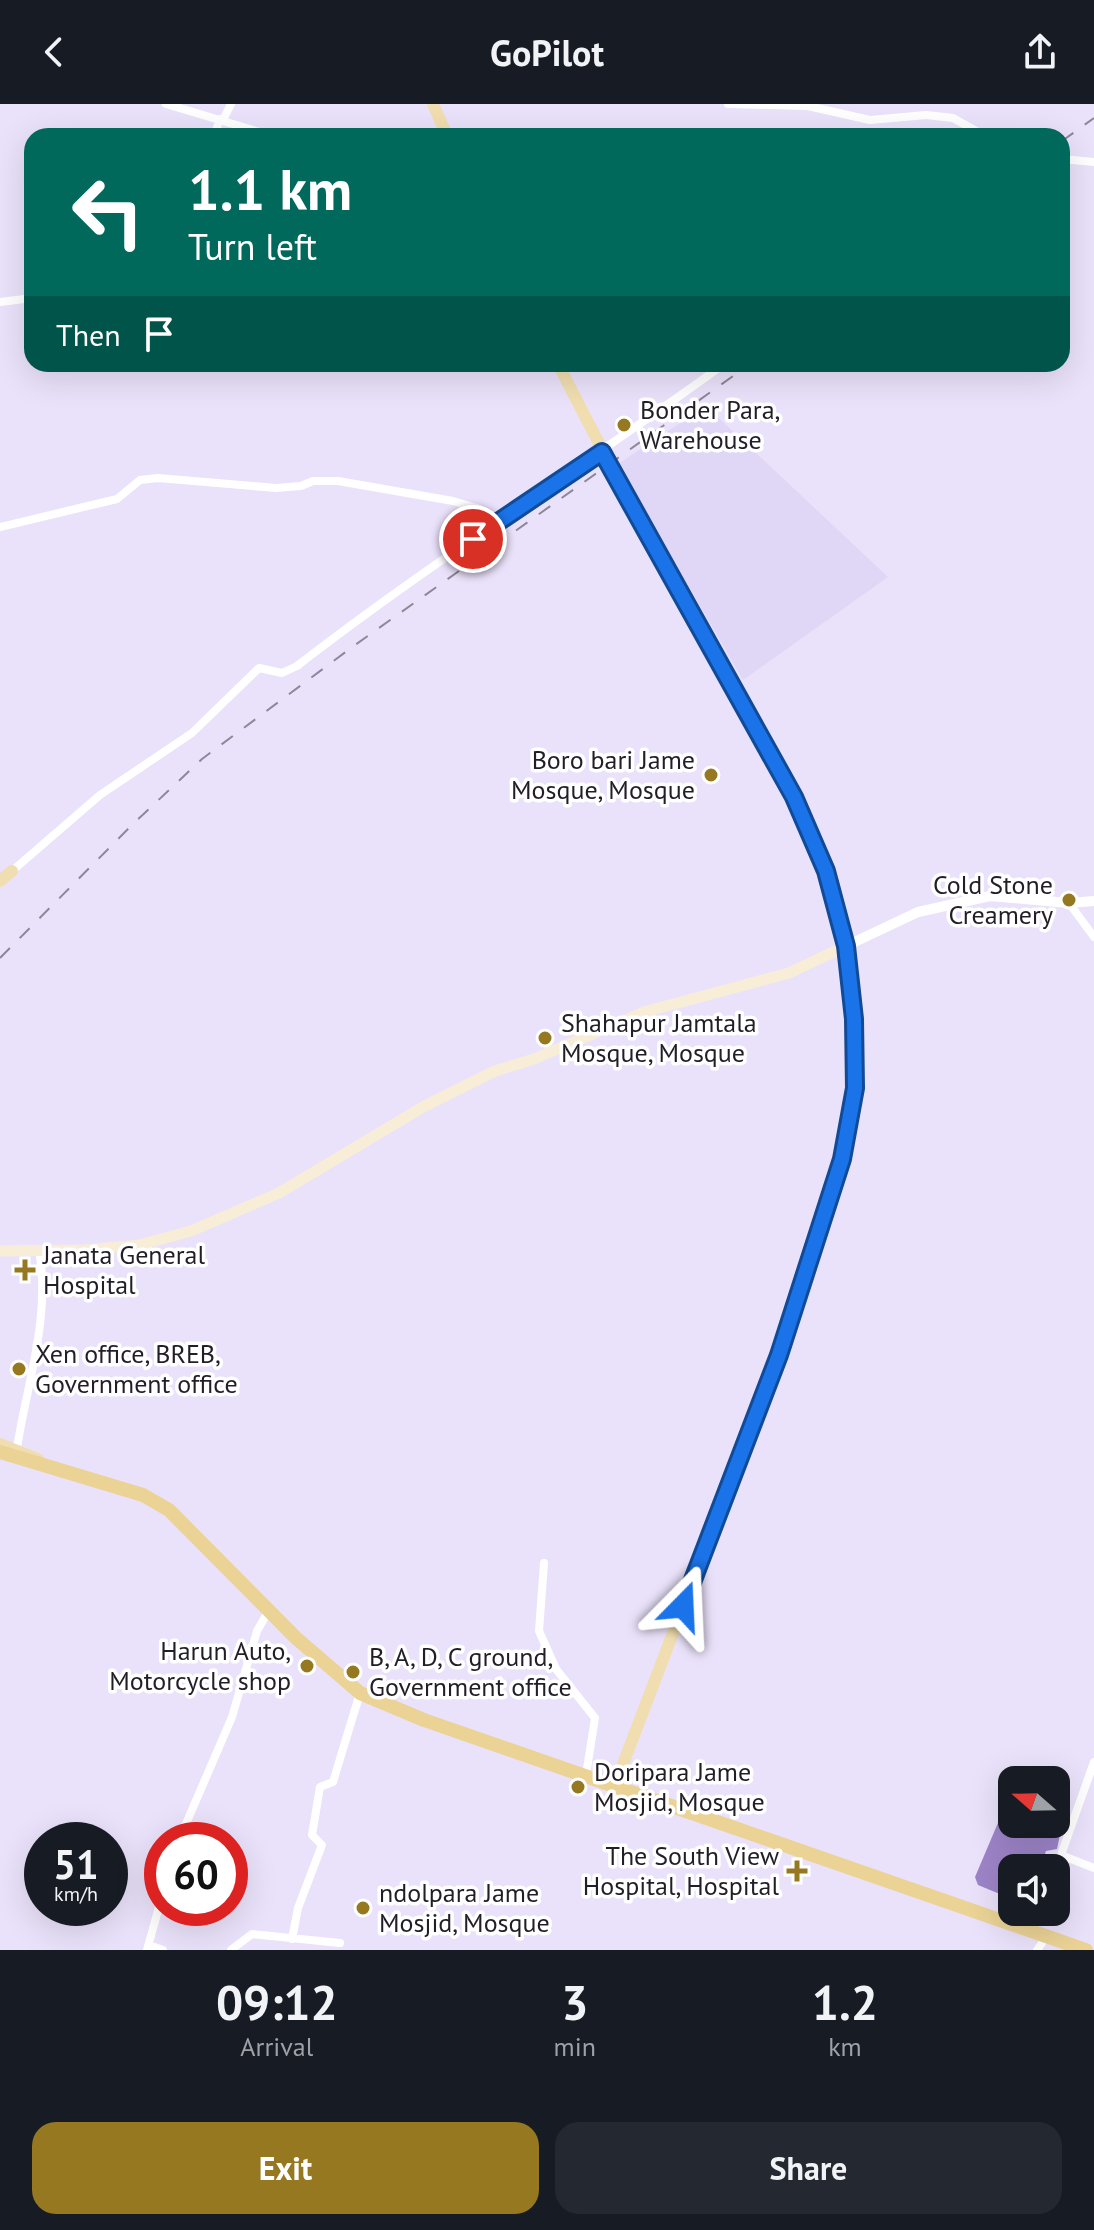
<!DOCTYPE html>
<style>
body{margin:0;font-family:"PT Sans",sans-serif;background:#242831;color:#f1f3f6;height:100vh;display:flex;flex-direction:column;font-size:30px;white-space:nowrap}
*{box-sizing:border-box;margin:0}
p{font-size:26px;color:#9ea1a6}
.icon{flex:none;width:44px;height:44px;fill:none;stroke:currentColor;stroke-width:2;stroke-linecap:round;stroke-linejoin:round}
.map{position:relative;height:1846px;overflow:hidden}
.panel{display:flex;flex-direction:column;background:#171b24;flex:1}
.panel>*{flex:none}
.guide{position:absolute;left:24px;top:24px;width:1046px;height:244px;border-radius:24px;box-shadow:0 8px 32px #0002;background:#00695c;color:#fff;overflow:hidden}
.needle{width:52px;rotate:290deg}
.fabs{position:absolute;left:998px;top:1662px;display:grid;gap:16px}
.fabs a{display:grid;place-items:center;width:72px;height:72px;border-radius:16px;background:#171b24;box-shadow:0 8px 32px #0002;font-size:40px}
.speed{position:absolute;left:24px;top:1718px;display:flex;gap:16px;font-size:40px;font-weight:700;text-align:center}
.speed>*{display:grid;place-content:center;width:104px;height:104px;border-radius:50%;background:#171b24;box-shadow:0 8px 32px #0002;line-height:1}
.speed small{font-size:20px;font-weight:400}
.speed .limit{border:12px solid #d22;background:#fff;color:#111}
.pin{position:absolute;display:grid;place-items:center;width:68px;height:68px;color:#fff;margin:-34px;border:4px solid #fff;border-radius:50%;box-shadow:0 2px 8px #0007}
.me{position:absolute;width:88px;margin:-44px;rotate:21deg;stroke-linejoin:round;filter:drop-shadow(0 0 6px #0008)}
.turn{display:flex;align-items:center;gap:28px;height:168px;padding:0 32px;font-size:36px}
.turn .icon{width:104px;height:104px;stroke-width:2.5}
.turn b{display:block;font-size:56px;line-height:68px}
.then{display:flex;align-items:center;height:76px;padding:0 32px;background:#0003;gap:16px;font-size:30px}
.eta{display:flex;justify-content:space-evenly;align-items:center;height:136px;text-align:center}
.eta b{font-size:48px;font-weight:800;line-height:56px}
.cta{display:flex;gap:16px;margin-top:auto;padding:16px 32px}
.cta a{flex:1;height:92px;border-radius:24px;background:#967820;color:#fff;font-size:32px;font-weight:800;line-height:92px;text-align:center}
.cta a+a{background:#242831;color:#f1f3f6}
header{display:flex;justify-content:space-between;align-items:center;height:104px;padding:0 32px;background:#171b24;font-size:36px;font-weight:800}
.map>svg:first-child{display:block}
</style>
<header><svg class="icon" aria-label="back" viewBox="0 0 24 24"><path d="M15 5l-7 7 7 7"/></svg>GoPilot<svg class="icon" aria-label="share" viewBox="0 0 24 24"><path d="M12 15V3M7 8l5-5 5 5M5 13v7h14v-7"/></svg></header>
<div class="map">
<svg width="1094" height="1846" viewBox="0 0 1094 1846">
<rect width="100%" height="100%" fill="#eae2fa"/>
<path fill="#e0d6f5" d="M706,302L888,473L743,576L618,360Z"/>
<path fill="#9d84c8" d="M1003,1707H1012V1720H1053L1061,1726L1057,1745L1046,1747L1040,1764H1012V1795L978,1781L975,1773Z"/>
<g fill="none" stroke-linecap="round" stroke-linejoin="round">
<path stroke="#fff" stroke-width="8" d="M166,0L273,32
M728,0L808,2L870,16L926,11L953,14L985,32
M223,16L231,0
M214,32L220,15
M1062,55L1094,58
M0,198L32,194
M0,423L117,395L140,376L158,374L276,384L301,382L313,377H338L453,397L480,405L497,417
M12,767L100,691L192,629L259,564L282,569L297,562C435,455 583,363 724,260
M1069,799L1094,833
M17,1344C27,1279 51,1213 39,1146
M544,1459L539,1527L556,1565L595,1614L586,1671
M179,1736L232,1613L257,1527L269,1506
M1061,1751L1094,1764
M1056,1765L1094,1658
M1034,1828L1041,1808
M292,1835L298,1804L322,1741L312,1731L320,1683L333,1678L360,1589
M149,1841L163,1846
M147,1846L162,1792
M231,1846L252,1830L340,1839
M1037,1846L1047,1832"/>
<path stroke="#fff" stroke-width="10" d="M846,842L918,808L990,792L1069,799L1094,797"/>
<path stroke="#f8eed8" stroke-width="11" d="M0,1147L84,1146L139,1141L191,1127L279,1089L423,1003L495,967L534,955L644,908L789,869L846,842"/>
<path stroke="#f0deb0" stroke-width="12" d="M433,0L447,32
M558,260L637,413L794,693L826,767L846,842L854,915L855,984L842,1055L779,1251L615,1681
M0,777L12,767
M0,1340L38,1355"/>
<path stroke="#ebd396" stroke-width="14" d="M0,1348L143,1391L169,1406L296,1534L360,1589L424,1616L1086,1846"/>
<path stroke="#8d8798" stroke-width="2" stroke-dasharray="14 14" stroke-linecap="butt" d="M1062,37L1094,14
M0,854L133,720L202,655L355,541L750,260"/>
</g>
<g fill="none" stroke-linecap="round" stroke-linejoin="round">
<g stroke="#114b97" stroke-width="20">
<path id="route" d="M473,435L602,348L794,693L826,767L846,842L854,915L855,984L842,1055L779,1251L683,1502"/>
</g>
<use href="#route" stroke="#1a73e8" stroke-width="14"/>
</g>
<g fill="#967820" stroke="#fff" stroke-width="3">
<circle cx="624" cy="321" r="8"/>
<circle cx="711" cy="671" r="8"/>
<circle cx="1069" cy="796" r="8"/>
<circle cx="545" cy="934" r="8"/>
<path d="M21 1154h8v8h8v8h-8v8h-8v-8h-8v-8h8z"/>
<circle cx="19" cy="1265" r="8"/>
<circle cx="307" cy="1562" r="8"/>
<circle cx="353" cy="1568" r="8"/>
<circle cx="578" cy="1683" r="8"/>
<path d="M793 1755h8v8h8v8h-8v8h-8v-8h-8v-8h8z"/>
<circle cx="363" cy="1804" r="8"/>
</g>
<g text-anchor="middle" stroke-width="7" stroke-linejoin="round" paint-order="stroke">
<g font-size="26" fill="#211e27" stroke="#fff" text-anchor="start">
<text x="640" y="315">Bonder Para,<tspan x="640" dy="30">Warehouse</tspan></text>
<text x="695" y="665" text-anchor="end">Boro bari Jame<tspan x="695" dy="30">Mosque, Mosque</tspan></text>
<text x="1053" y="790" text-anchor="end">Cold Stone<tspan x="1053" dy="30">Creamery</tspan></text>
<text x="561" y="928">Shahapur Jamtala<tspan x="561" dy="30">Mosque, Mosque</tspan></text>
<text x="43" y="1160">Janata General<tspan x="43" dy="30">Hospital</tspan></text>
<text x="35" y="1259">Xen office, BREB,<tspan x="35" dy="30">Government office</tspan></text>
<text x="291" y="1556" text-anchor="end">Harun Auto,<tspan x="291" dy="30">Motorcycle shop</tspan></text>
<text x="369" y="1562">B, A, D, C ground,<tspan x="369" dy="30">Government office</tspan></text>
<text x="594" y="1677">Doripara Jame<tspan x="594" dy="30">Mosjid, Mosque</tspan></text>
<text x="779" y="1761" text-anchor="end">The South View<tspan x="779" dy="30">Hospital, Hospital</tspan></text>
<text x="379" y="1798">ndolpara Jame<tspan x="379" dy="30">Mosjid, Mosque</tspan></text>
</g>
</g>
</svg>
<div class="fabs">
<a><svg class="needle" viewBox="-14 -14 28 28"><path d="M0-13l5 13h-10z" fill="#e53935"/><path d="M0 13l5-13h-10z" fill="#9ea1a6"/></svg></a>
<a><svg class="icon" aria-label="sound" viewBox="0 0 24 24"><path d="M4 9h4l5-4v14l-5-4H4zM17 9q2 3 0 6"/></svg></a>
</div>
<div class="speed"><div>51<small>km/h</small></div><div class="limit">60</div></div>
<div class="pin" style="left:473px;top:435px;background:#d93025"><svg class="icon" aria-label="arrive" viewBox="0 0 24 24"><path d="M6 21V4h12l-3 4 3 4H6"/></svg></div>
<svg class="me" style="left:683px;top:1502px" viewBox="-20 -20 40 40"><path d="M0-17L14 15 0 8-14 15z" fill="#1a73e8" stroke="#fff" stroke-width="4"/></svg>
<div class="guide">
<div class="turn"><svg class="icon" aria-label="left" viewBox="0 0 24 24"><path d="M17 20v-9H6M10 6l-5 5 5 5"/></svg><div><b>1.1 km</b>Turn left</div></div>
<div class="then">Then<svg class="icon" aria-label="arrive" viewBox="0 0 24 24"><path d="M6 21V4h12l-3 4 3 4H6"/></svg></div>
</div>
</div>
<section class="panel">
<div class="eta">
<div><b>09:12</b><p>Arrival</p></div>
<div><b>3</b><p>min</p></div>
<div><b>1.2</b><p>km</p></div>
</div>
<div class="cta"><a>Exit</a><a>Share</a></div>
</section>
